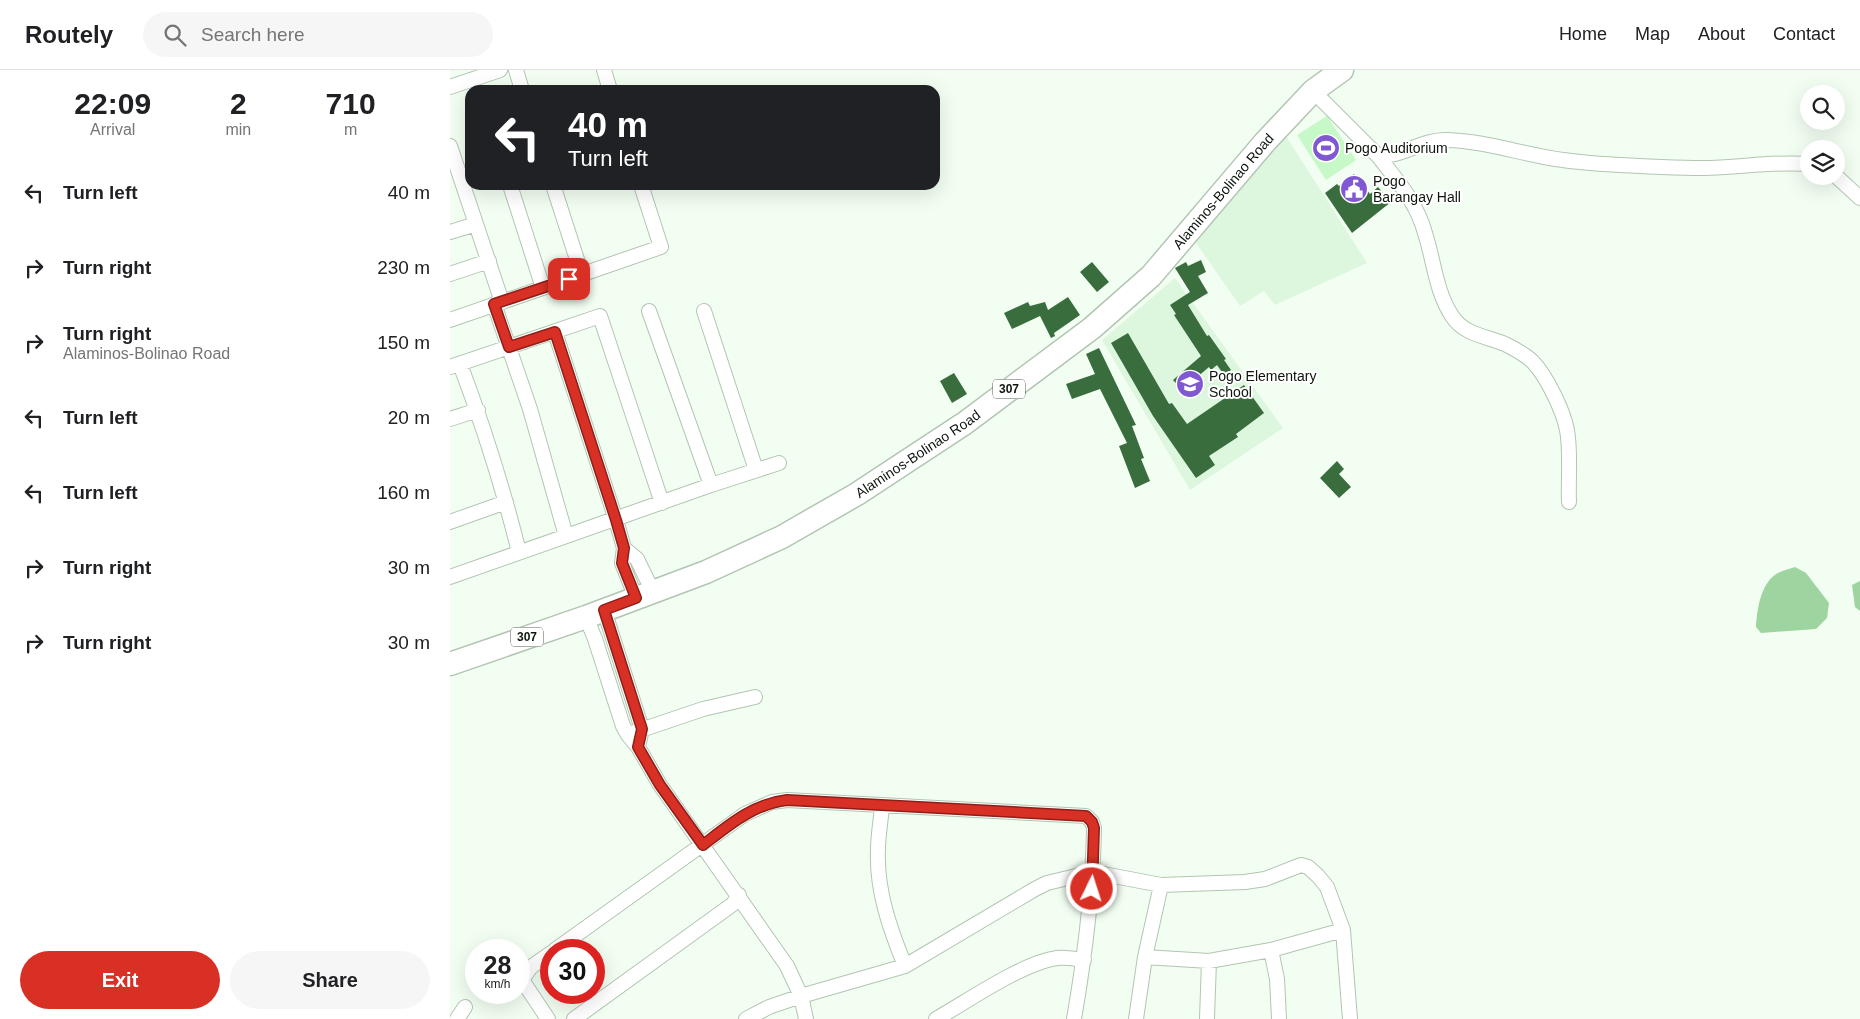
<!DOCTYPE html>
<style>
body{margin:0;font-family:Helvetica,sans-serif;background:#f6f6f6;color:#202124;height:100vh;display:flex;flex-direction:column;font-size:19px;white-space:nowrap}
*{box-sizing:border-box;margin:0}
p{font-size:16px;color:#757577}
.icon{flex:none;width:28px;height:28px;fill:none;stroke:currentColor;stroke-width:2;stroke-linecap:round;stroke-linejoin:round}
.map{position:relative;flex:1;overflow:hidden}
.drawer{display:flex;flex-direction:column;background:#fff;width:450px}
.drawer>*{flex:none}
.top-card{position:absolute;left:15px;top:15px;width:475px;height:105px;border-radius:15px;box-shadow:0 5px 20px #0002;background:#202124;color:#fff;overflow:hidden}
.tools{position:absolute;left:1350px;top:15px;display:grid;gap:10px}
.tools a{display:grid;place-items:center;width:45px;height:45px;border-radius:50%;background:#fff;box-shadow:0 5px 20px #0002;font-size:25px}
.speed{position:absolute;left:15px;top:869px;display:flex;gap:10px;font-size:25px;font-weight:700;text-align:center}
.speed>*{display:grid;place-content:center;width:65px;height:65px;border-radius:50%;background:#fff;box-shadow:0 5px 20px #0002;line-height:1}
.speed small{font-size:12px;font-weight:400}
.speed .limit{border:8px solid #d22;background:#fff;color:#111}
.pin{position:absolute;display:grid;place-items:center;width:42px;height:42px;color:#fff;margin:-21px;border-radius:10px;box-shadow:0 2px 8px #0006}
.me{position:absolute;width:55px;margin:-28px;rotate:4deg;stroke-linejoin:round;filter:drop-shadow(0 0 4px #0008)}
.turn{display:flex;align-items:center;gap:18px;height:105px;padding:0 20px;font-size:22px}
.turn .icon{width:65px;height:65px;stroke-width:2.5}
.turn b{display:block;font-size:35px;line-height:42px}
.eta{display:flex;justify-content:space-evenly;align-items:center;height:85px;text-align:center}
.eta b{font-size:30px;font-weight:800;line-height:35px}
.primary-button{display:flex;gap:10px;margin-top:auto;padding:10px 20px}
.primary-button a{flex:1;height:58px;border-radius:30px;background:#d93025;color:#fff;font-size:20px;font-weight:800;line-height:58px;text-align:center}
.primary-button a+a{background:#f6f6f6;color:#202124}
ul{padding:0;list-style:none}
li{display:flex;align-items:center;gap:15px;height:75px;padding:0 20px}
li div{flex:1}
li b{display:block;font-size:19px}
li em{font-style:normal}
header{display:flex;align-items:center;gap:30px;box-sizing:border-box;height:70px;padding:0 25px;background:#fff;border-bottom:1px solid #e0e0e0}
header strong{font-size:24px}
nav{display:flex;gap:28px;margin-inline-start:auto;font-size:18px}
.search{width:350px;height:45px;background:#f6f6f6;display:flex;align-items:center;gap:12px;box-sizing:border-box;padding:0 18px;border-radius:28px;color:#757577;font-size:19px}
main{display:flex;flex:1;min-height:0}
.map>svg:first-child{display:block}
</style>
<header>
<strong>Routely</strong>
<div class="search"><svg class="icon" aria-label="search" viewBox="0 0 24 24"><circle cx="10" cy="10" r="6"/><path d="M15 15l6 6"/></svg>Search here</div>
<nav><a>Home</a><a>Map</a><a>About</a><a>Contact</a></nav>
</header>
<main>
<section class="drawer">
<div class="eta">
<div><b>22:09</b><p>Arrival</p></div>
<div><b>2</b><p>min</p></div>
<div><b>710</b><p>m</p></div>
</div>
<ul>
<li><svg class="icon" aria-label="left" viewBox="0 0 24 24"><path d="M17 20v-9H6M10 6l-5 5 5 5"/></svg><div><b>Turn left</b></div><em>40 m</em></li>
<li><svg class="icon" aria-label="right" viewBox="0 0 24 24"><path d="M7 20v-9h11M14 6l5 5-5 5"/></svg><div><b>Turn right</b></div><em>230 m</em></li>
<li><svg class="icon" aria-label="right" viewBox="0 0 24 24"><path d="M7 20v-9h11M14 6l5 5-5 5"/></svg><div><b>Turn right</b><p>Alaminos-Bolinao Road</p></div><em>150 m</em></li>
<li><svg class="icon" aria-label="left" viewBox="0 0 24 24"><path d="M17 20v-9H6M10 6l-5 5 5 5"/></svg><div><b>Turn left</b></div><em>20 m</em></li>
<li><svg class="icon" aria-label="left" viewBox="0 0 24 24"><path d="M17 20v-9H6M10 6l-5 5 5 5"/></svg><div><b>Turn left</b></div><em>160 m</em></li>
<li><svg class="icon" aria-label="right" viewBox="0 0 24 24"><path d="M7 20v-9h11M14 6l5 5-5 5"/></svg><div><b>Turn right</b></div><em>30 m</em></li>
<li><svg class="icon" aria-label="right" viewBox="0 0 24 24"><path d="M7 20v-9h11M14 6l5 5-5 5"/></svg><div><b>Turn right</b></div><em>30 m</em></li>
</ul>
<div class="primary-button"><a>Exit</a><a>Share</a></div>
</section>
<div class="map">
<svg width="1410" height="949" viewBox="0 0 1410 949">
<rect width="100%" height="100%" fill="#f3fef2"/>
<path fill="#ddf7de" d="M836,66L917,193L825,235L814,221L790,236L744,170Z
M725,208L833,358L740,420L652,270Z"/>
<path fill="#c6f9c7" d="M877,46L906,90L876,110L847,65Z"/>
<path fill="#9dd49f" d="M1345,497L1356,503L1379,533L1377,548L1366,559L1311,563L1306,557C1307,539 1311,510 1330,502C1334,500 1340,499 1345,497Z
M1410,511V541L1405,537L1402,515Z"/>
<path fill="#3a6d3e" d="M904,104L920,124L928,117L941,132L902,163L875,123L887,114L889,116Z
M751,190L756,202L748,206L758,223L738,235L757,266L759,265L776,289L774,290L781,300L774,305L767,295L761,300L759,297L732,320L723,310L751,286L724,245L726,244L720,235L740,222L725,198L736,192L738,196Z
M642,192L659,212L647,222L630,202Z
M618,227L630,245L604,263L605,266L601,268L590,246L562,259L554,243L578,232L580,236L595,232L598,240Z
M678,263L719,334L722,333L737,354L794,315L814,343L786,364L788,367L759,386L765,395L746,408L703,346L661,273Z
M649,278L686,355L682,356L694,388L691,389L700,411L685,418L669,376L677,373L650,319L622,329L616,314L645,304L636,284Z
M504,303L517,324L502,333L490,311Z
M887,391L894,399L889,404L901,417L889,428L870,408Z"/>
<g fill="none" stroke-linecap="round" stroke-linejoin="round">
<g stroke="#b2c5b2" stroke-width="16">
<path id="street" d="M66,0L72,20
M154,0L160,20
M0,17L50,0
M863,21L928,86C953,87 972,69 997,70C1036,71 1074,85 1113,90C1126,92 1141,93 1154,94C1187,96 1220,98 1253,98C1288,98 1323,91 1359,94
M0,76L52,232
M928,86C947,110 967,133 975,163C984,191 986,222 1002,246C1014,265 1036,266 1055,274C1065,279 1075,284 1083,292C1097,307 1113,340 1117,360C1121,381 1118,411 1119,432
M1386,106L1410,128
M60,115L93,218
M103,115L132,205
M0,162L26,154
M0,204L39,191
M44,234L80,339L116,466
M199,241L261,415
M254,241L306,400
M0,250L211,177L191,115
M105,262L166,450L174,478L172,493L186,528
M10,294C33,355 53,418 69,482
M0,297L150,246L212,433
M0,349L28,340
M0,452L56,432
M174,478L187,489L203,522
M0,507L261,415L329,393
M154,540L192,659L188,677
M136,547L145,569L173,656L178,665L188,677L210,715L337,896L351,926L356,949
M185,662L253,639L305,627
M432,736C431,750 428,765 428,779C426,820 440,859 455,896
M105,880L295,744L322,732L337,730L636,746L642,752L644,758C643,822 635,885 624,949
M821,880L827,909L829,949
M695,887L759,891L821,880L893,860
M7,949L15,937
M98,949L74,913V907L81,897L101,883
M124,949L283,834L289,825
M296,949L319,937L351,926L455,896L585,819L597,813L643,802L711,815L795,812L815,809L851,795L858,797L868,806L877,817L893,860L900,949
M486,949C518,931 572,893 607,888C616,887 626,889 634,890
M686,949L695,887L711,815
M757,949L759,891"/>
</g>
<g stroke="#b2c5b2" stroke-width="25">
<g id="primary">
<path id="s1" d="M0,594L136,547L256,502L332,467L407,424L515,353L642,258L701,206L815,72L863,21L892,0"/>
</g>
</g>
<use href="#street" stroke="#fff" stroke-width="14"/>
<use href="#primary" stroke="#fff" stroke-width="22"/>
</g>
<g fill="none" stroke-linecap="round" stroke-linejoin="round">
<g stroke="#8d1f18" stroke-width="12">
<path id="route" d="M119,209L44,234L59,277L105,262L166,450L174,478L172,493L186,528L154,540L192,659L188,677L210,715L253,775C279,755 303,734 337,730L636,746L642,752L644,758L642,819"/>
</g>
<use href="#route" stroke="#d93025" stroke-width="9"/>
</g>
<defs>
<g id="stadium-disc" transform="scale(1.4375)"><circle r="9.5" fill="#8058d1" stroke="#fff"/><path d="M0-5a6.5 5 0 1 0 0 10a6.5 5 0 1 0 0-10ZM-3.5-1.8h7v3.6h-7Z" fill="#fff"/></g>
<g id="civic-disc" transform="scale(1.4375)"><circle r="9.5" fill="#8058d1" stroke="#fff"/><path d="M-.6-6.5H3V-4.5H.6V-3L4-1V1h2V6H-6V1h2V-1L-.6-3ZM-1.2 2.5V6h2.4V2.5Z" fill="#fff"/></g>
<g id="school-disc" transform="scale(1.4375)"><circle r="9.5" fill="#8058d1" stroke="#fff"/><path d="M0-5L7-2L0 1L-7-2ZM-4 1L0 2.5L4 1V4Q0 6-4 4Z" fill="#fff"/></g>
</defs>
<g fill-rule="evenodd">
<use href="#stadium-disc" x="876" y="78"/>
<use href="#civic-disc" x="904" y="119"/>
<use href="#school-disc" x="740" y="314"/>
</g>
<g text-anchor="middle" stroke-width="4" stroke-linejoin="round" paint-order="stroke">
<g fill="#fff" stroke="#565a56" stroke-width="1">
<rect x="543" y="309.5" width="32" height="19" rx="4"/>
<rect x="61" y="557.5" width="32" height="19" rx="4"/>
</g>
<g font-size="12" font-weight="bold" fill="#0d140d">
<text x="559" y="323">307</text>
<text x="77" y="571">307</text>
</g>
<g font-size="14" fill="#0d140d" stroke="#fff" text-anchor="start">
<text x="895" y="83">Pogo Auditorium</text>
<text x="923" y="116">Pogo<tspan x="923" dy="16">Barangay Hall</tspan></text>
<text x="759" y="311">Pogo Elementary<tspan x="759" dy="16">School</tspan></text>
</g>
<g font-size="14" fill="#0d140d" stroke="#fff">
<text dy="5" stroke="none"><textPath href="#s1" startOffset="920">Alaminos-Bolinao Road</textPath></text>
<text dy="5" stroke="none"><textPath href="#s1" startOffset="515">Alaminos-Bolinao Road</textPath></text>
</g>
</g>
</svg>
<div class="tools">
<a><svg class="icon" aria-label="search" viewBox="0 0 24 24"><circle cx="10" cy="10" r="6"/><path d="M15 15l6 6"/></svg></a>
<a><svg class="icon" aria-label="layers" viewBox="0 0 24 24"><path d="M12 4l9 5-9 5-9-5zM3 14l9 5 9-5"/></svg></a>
</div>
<div class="speed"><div>28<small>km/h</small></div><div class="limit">30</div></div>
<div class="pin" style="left:119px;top:209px;background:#d93025"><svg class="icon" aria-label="arrive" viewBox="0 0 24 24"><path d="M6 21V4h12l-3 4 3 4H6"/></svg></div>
<svg class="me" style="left:642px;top:819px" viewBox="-20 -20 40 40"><circle r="17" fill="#d93025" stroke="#fff" stroke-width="3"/><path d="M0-11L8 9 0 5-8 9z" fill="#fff"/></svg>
<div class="top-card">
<div class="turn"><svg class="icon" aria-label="left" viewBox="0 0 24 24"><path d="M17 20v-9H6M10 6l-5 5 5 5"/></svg><div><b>40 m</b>Turn left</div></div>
</div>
</div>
</main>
